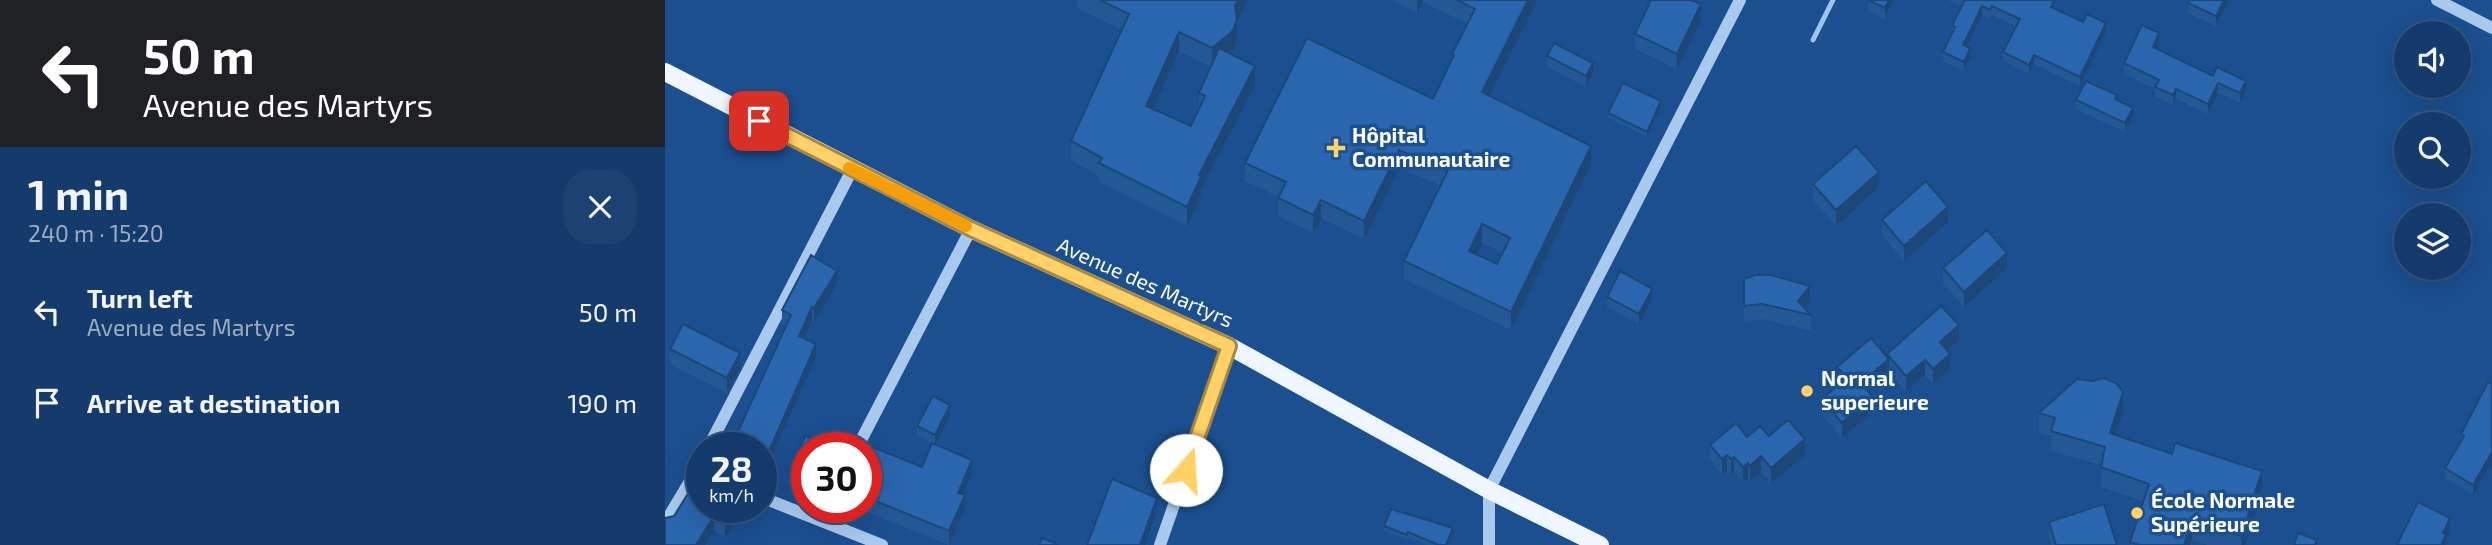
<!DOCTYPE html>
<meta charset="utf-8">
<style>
body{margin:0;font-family:"Exo 2",sans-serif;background:#1d4271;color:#f1f3f6;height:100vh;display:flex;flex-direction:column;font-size:26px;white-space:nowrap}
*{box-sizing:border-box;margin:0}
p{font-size:23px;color:#9dadc1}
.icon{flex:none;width:38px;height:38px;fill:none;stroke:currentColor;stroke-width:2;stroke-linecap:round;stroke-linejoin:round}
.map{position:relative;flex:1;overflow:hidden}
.sheet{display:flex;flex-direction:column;background:#143b6b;width:665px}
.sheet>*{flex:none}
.banner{background:#202124;color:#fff;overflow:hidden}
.tools{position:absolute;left:1729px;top:21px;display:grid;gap:14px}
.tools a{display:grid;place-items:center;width:77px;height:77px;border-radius:50%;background:#143b6b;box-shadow:0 7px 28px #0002,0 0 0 2px #33557e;font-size:35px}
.speed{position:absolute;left:21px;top:432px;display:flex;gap:14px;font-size:35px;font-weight:700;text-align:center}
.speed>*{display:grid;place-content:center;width:91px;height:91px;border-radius:50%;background:#143b6b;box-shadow:0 7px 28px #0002,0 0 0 2px #33557e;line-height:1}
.speed small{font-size:18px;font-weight:400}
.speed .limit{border:10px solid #d22;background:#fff;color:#111}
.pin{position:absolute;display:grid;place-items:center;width:60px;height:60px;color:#fff;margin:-30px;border-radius:14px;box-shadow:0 4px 10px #0006}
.me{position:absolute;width:77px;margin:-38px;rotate:19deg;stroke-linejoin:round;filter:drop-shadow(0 0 5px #0008)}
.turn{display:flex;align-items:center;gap:24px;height:147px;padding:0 28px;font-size:32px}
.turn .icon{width:91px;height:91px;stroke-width:2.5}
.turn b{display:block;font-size:49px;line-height:60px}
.round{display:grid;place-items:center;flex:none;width:74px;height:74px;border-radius:28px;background:#1d4271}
.summary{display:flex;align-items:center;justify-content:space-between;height:119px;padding:0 28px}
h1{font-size:42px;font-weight:700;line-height:52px}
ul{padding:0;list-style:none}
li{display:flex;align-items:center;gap:21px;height:91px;padding:0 28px}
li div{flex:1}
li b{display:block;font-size:26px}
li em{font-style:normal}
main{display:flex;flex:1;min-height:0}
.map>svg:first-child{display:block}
</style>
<main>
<section class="sheet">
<div class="banner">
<div class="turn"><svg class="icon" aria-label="left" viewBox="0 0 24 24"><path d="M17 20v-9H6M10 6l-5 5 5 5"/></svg><div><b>50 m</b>Avenue des Martyrs</div></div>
</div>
<div class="summary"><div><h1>1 min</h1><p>240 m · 15:20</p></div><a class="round"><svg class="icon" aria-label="close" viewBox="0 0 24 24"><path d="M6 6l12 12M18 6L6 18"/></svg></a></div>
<ul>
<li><svg class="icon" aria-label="left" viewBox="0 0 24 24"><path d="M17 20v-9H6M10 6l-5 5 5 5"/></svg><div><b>Turn left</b><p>Avenue des Martyrs</p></div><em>50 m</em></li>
<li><svg class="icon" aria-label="arrive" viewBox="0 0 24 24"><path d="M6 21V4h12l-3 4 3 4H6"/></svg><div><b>Arrive at destination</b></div><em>190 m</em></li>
</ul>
</section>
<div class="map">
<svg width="1827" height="545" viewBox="0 0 1827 545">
<rect width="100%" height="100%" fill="#1b4f8f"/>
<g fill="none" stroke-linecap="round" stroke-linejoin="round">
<path stroke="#9cc4f0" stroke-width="5" d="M1148,40L1168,0"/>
<path stroke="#a9c9ee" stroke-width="12" d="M1772,0L1827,28
M43,448L187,170
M192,448L306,229
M96,497L217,545
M0,523L37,461
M495,545L564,346
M824,545V490L1075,0"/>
<path stroke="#f0f6ff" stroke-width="18" d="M0,72L306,229L564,346L824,490L935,545"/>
</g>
<path fill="#245895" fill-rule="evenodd" d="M412,0H583L572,23V38L568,50L565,53L590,85L536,190V196L522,226L434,182V176L406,160V141L457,30L412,8ZM514,51L546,67L534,93V109L526,126L488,109Z
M727,0H873L824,96L926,164L846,330L739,279V261L776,186L734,168L699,239L656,218L648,233L613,216V197L580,181V163L768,99L787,59V54L803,24L758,2L752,13ZM817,243L838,253L832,264L811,254Z
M1203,0H1228L1220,19L1203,11Z
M1283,0H1387L1389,8L1441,32L1415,86L1369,64L1364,74L1338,61V52L1351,26L1327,15L1325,19L1317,15L1302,46L1305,57L1299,71L1278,61V52L1287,34V25L1296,6Z
M1525,0H1564L1551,26L1523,13V3Z
M1036,20L1012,69L970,49V34Z
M1494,44L1492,49L1581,91L1575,103L1553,93L1543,114L1511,99L1508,105L1490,97V89L1459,74V63Z
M882,56L928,74L921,87L882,67Z
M1411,100H1452L1468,116L1460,132L1411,109Z
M996,107L982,137L943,118V113Z
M1148,184L1214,187L1171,226L1148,200Z
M1217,220L1283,222L1239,261L1217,235Z
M1278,268H1342L1299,307L1278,284Z
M1079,279L1145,301L1139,308L1146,315V331L1097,319L1079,321Z
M172,284L149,322L147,321L139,338L151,357L104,464L96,461V448H71V436L121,326L117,324V310Z
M942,297L987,299L974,324L942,307Z
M1294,340L1282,350L1285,369L1268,384L1260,375L1241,392L1224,372V374L1203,392L1207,412L1177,438L1157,415V399L1174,385L1172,383V367L1222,356V354Z
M5,349L75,368L62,393L5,365Z
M1827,384L1808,495L1780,478V468L1796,441V434Z
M1458,412L1451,435L1597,490L1580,545H1543L1527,540L1525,545H1465L1478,501L1436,487L1437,465L1386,451V436L1374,433V413Z
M285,416L270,444L307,474L298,495L300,509L284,545L193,508H201V453L257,467L267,444L252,436V426Z
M1104,436L1140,455L1106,483L1096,472L1085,481L1083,478L1078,482L1069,472L1066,475L1062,470L1057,475L1045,460V445L1082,437Z
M142,448V492L125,484V471Z
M78,508V511L60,538L49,530L40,545H0V518Z
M1384,522L1452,545H1386L1384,537Z
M719,526L788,534L783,545H761L743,538L742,540L719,531Z"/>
<path fill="#1d4779" d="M573,0H583L572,23V38L568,50L547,68V48Z
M752,0H758V2L752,13Z
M863,0H873L817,111V92Z
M1224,0H1228L1220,19V8Z
M1559,0H1564L1551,26V16Z
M1036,4V20L1012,69V54Z
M1317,6V15L1298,54V45Z
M1441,23V32L1415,86V77Z
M514,32V51L481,125V106Z
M1494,33V44L1488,57V47Z
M1305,48V57L1299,71V62Z
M1369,55V64L1364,74V65Z
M928,63V74L921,87V76Z
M590,66V85L536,190V196L522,226V207L534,175Z
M1581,81V91L1575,103V93Z
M1553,83V93L1543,114V104Z
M1511,89V99L1508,105V95Z
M996,101V107L982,137V132Z
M1468,108V116L1460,132V123Z
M926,146V164L846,330V312Z
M734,150V168L699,239V221Z
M1214,172V187L1171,226V210Z
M656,200V218L648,233V215Z
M1283,207V222L1239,261V246Z
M817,224V243L804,269V251Z
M1342,253V268L1299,307V292Z
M172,271V284L149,322V308Z
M1145,286V301L1135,313L1133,301Z
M987,289V299L974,324V314Z
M147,307V321L134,350V336Z
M1294,325V340L1275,357V342Z
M151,344V357L104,464V451Z
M75,353V368L62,393V378Z
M1285,354V369L1268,384V369Z
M1224,359V374L1196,398V383Z
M1260,360V375L1241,392V376Z
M1458,392V412L1445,453V433Z
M1207,396V412L1177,438V423Z
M285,405V416L270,446V435Z
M1140,439V455L1106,483V468Z
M1827,452V462L1808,495V485Z
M1062,455V470L1057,475V459Z
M1096,456V472L1085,481V466Z
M1069,457V472L1066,475V459Z
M307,460V474L293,506V493Z
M1083,463V478L1078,482V467Z
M1597,471V490L1580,545H1576V536Z
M300,495V509L284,545V531Z
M492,498V510L480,545H475Z
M72,508H78V511L60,538V524Z
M49,516V530L40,545H31Z
M1785,518V532L1781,539V545H1776L1778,533Z
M1527,521V540L1525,545H1519Z
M788,528V534L783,545H781Z"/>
<path fill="#2a66ad" stroke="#1d4779" stroke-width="2" fill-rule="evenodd" d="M435,0H573L570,6L572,19L568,31L547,48L514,32L481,106L526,126L540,96L534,93L554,48L590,66L534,175L536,177L522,207L434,163L437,158L406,141L464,14Z
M792,0H863L817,92L926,146L846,312L739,261L783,170L734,150L699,221L656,200L648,215L613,198L621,182L580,163L642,38L768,99L789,55L787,54L810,9ZM817,224L845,238L832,264L804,251Z
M986,0H1026L1036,4L1012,54L970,34Z
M1203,0H1224L1220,8Z
M1300,0H1387L1389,1L1386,7L1418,22L1422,14L1441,23L1415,77L1369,55L1364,65L1338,52L1355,19L1327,6L1325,10L1317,6L1298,45L1305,48L1299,62L1278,52L1290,27L1287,25Z
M1525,0H1559L1551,16L1523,3Z
M1477,25L1494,33L1488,47L1548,76L1552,67L1581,81L1575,93L1553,83L1543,104L1511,89L1508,95L1490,87L1494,80L1459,63Z
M889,43L928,63L921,76L882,56Z
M1421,81L1452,95L1450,99L1468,108L1460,123L1411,100Z
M958,83L996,101L982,132L943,113Z
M1191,146L1214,172L1171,210L1148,184Z
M1261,181L1283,207L1239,246L1217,220Z
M1322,230L1342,253L1299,292L1278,268Z
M146,255L172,271L149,308L147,307L134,336L151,344L104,451L71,436L126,315L117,310Z
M955,271L987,289L974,314L942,297Z
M1091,275H1106L1145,286L1133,301L1146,315L1097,304L1079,306V279Z
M1276,306L1294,325L1275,342L1285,354L1268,369L1260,360L1241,376L1222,354Z
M18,324L75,353L62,378L5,349Z
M1206,338L1224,359L1196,383L1207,396L1177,423L1157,399L1182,378L1172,367Z
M1439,378L1451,383L1458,392L1445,433L1507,454L1510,443L1597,471L1576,536L1527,521L1519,545H1474L1465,542L1484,484L1436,467L1440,447L1386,431L1390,418L1374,413L1412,379L1427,381Z
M1823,382L1827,384V452L1808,485L1780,468L1799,436L1796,434Z
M268,396L285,405L270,435L252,426Z
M1123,420L1140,439L1106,468L1096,456L1085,466L1083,463L1078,467L1069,457L1066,459L1062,455L1057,459L1045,445L1071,423L1082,437L1095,426L1104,436Z
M140,436L182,448H142V478L125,471Z
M267,443L307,460L293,493L300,495L284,531L201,497V453L205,446L257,467Z
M37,471V508H72L60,524L49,516L31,545H0V518L9,516Z
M447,479L492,498L475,545H422Z
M1753,502L1785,518L1778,533L1781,535L1776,545H1732Z
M1439,504L1452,545H1391L1384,522Z
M726,509L788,528L781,545H774L743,532L742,535L719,526Z
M1633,533L1652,540L1650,545H1629Z
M377,538L394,545H374Z"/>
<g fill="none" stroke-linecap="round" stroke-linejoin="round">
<g stroke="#a68842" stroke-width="18">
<path id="route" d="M94,121L306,229L564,346L521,470"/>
</g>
<use href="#route" stroke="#ffd166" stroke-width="12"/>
<path stroke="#f59e0b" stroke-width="12" d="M184,168L301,226"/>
</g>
<g fill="#ffd166" stroke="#1b4f8f" stroke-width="2.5">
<path d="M667.5 137.5h7v7h7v7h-7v7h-7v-7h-7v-7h7z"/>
<circle cx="1142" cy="391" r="7"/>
<circle cx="1472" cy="513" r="7"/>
</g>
<g text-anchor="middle" stroke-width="7" stroke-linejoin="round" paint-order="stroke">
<g font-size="21" font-weight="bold" fill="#fff" stroke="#1b4f8f" text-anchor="start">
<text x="687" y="143">Hôpital<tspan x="687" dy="24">Communautaire</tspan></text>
<text x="1156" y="386">Normal<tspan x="1156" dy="24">superieure</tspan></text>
<text x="1486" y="508">École Normale<tspan x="1486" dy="24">Supérieure</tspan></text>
</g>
<g font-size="21" fill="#fff" stroke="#1b4f8f">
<text transform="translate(480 283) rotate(24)" y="7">Avenue des Martyrs</text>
</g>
</g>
</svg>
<div class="tools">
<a><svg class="icon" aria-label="sound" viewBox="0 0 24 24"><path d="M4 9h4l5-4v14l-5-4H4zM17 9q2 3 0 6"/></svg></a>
<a><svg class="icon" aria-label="search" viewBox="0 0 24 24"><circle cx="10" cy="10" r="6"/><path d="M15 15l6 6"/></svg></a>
<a><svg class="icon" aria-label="layers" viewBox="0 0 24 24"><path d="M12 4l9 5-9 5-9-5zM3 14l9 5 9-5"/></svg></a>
</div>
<div class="speed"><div>28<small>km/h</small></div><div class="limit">30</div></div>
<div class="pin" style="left:94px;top:121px;background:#d93025"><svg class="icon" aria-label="arrive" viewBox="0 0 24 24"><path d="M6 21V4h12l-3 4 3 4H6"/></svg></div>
<svg class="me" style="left:521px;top:470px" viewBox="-20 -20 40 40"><circle r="19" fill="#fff"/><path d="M0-13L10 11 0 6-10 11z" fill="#ffd166"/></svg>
</div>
</main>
